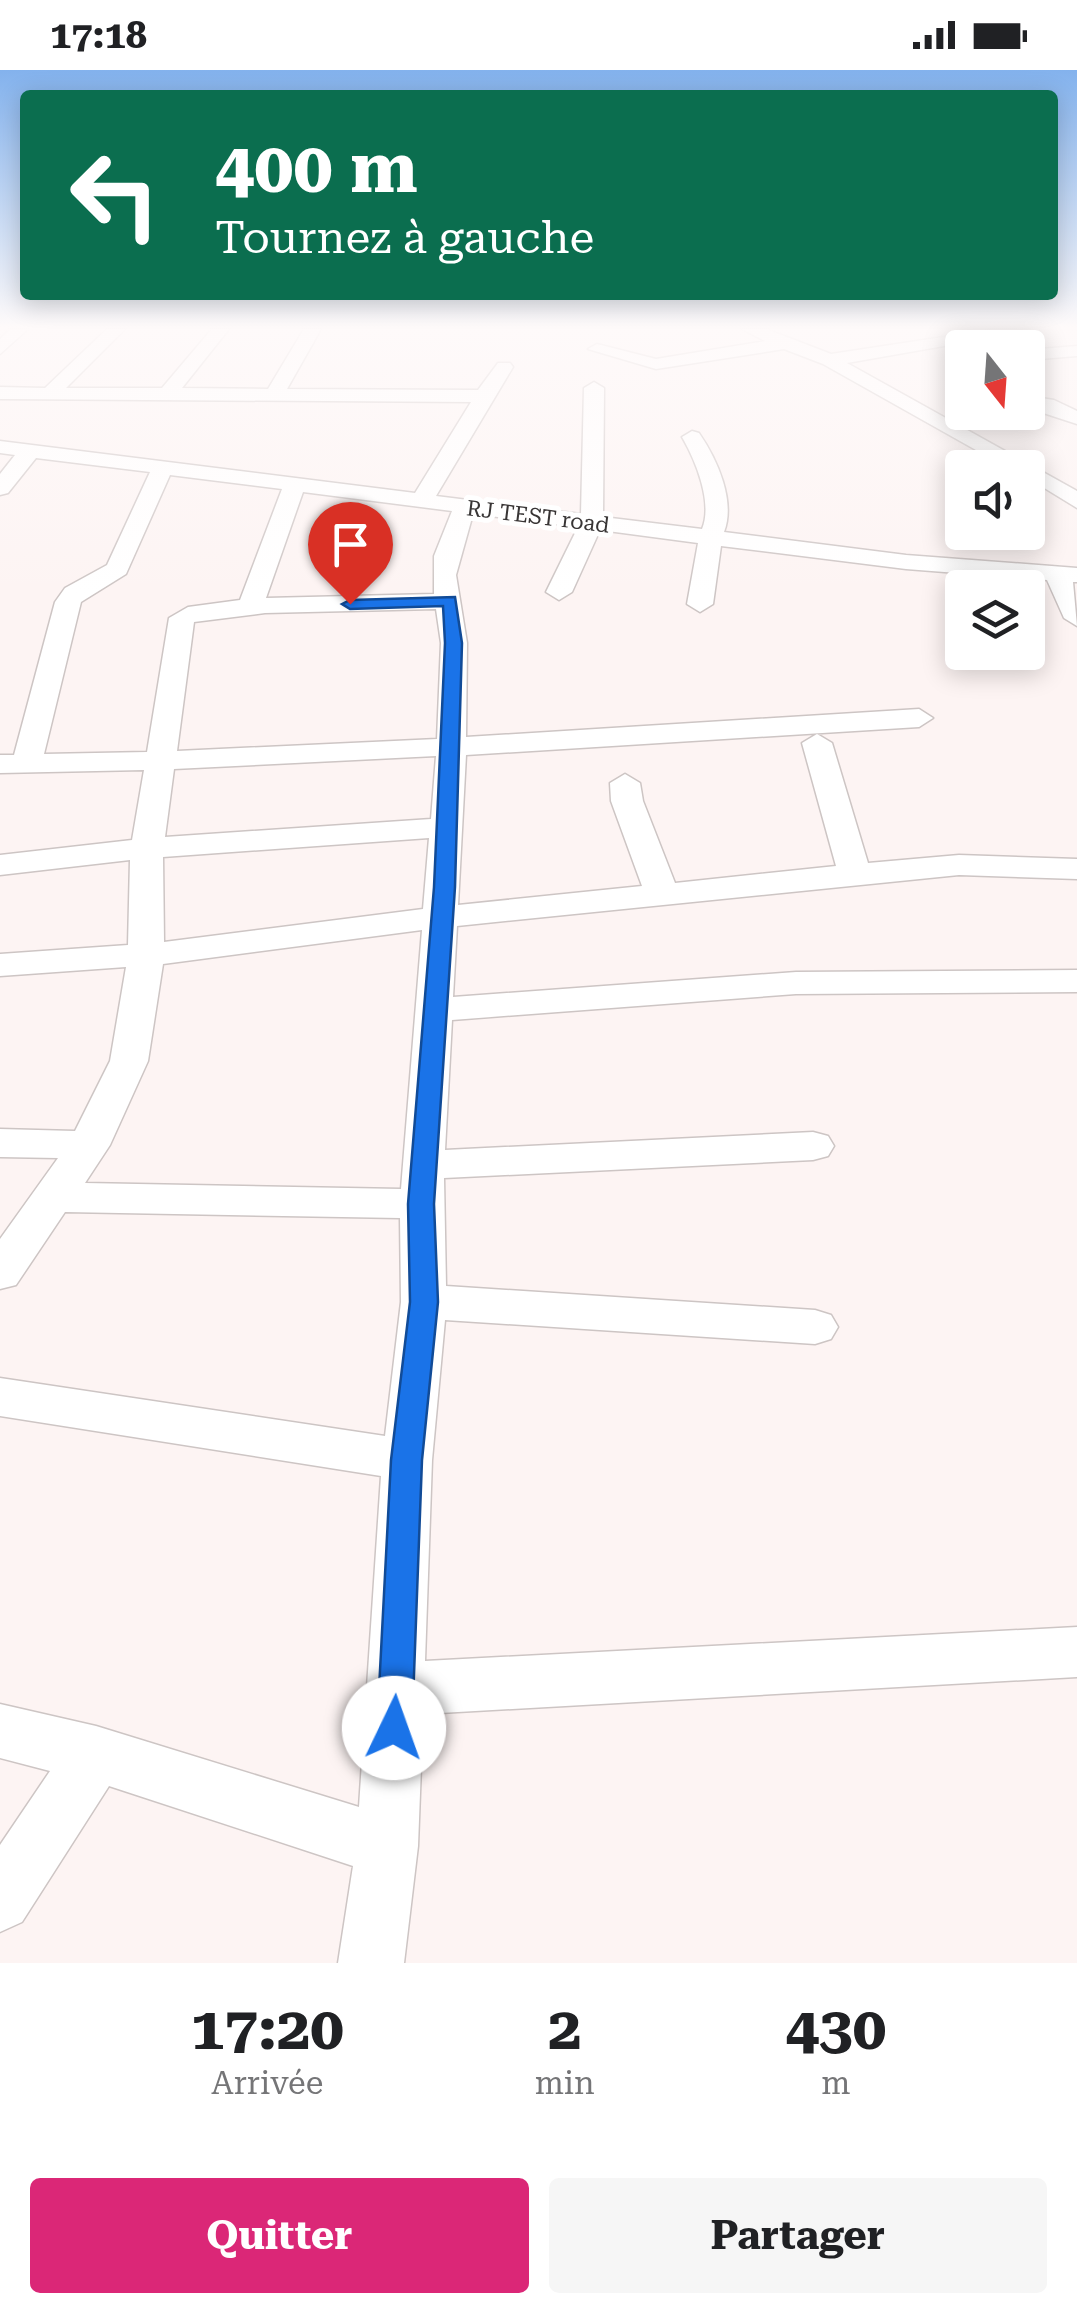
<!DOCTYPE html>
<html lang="fr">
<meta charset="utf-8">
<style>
body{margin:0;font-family:"Roboto Serif",serif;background:#f6f6f6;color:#202124;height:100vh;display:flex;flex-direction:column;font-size:38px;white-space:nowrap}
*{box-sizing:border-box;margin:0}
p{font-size:32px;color:#757577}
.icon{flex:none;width:55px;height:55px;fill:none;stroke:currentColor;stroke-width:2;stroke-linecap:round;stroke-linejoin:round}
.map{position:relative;height:1893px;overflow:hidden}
.sheet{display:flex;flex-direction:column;background:#fff;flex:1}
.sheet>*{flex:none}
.guide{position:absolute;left:20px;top:20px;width:1038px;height:210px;border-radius:10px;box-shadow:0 5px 25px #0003;background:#0b6e4f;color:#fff;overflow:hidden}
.needle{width:65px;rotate:163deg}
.buttons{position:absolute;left:945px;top:260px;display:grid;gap:20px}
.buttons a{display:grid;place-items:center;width:100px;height:100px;border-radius:10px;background:#fff;box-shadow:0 5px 25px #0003;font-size:50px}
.pin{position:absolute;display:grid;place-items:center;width:85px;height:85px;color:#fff;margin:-102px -42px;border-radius:50% 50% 50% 0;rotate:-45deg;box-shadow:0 0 10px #0007}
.pin .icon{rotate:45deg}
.me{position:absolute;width:110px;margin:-55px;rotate:3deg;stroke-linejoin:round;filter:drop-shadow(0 0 8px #0008)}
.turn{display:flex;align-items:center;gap:35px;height:210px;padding:0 30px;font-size:45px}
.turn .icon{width:130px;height:130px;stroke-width:2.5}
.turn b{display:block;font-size:70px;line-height:85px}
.eta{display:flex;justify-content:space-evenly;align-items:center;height:170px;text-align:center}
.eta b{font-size:60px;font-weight:700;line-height:70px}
.primary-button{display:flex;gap:20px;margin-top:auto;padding:20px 30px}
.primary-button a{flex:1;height:115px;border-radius:10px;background:#db2777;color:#fff;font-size:40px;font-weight:700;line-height:115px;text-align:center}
.primary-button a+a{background:#f6f6f6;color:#202124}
.status{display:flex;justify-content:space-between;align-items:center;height:70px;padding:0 50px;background:#fff;direction:ltr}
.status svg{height:28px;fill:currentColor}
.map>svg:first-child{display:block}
</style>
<div class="status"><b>17:18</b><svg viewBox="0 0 49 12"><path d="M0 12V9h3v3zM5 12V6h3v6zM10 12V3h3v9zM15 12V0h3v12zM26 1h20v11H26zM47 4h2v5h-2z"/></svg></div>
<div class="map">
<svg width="1077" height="1893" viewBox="0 0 1077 1893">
<rect width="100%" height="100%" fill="#fdf4f3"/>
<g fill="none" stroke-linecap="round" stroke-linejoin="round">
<g stroke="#cdc5c4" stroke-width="3">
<path id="minor" d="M10,259H28L0,284V269Z
M107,259H125L66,318H162L212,259H229L182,318L268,319L304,259H321L287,319L478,320L498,293H510L513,297L436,426L581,444L584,318L594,312L604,318L603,447L702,459C713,433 696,391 682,367L692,361L699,363C717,389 736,431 724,462L906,485L1077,498V512H1073L1077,556L1064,548L1047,510L906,499L721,476L713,534L700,542L687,534L698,473L600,460L572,522L559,530L546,522L578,457L473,444L456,505L467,573L466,667L919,639L933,648L919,657L466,685L458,835L642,816L611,731L610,713L625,704L640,713L643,731L675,813L836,796L802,673L817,664L832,673L868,793L959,785L1077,789V809L959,805L457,856L453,927L796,902L1077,900V922L796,924L452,950L445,1080L813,1062L828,1066L834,1076L828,1086L813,1090L444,1108L446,1216L815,1240L831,1245L838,1257L831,1269L815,1274L445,1250L432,1390L425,1591L1077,1557V1607L423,1644L418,1776L404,1893H338L353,1796L109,1716L22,1852L0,1862V1775L50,1701L0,1688V1634L96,1656L359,1737L381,1406L0,1346V1308L385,1366L401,1232L400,1148L65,1142L16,1215L0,1219V1169L58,1088L0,1087V1059L75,1061L110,991L126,897L0,906V884L128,875L130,790L0,805V785L132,770L144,700L0,703V685H14L55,532L65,518L107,495L150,402L36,388L8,423L0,425V404L15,385L0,383V371L415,423L471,332L0,329V317L45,318ZM170,405L282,419L240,530L188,537L169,548L147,682L44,684L81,532L126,504ZM303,422L452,441L434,486V524L266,528ZM436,539L441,573L437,669L177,681L194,552L265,543ZM436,686L431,749L165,767L174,699ZM429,768L423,839L164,872L163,787ZM422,860L401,1119L85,1113L110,1075L148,991L163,894Z
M742,259H766L831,284L996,259H1040L847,293L1077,421V438L1028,408V398H1008L823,294L784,279L656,299L588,279L597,274L656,289L765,271Z
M1077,276V286L1028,290V280Z
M1028,326L1054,330L1077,341V354L1028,338Z"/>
</g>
<use href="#minor" fill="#fff" fill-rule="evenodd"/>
</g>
<linearGradient id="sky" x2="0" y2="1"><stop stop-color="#83b2ed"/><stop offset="0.49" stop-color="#fefafa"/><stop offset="1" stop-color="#fefafa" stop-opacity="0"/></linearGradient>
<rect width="1077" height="524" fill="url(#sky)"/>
<path fill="#1a73e8" stroke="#114b97" stroke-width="2.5" d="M455,527L462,573L455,817L434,1134L438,1232L422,1390L412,1658L407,1670L394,1675L382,1670L377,1658L391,1390L410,1232L408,1134L434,817L445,573L443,536L350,539L342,534L350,530Z"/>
<g text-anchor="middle" stroke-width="10" stroke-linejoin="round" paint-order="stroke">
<g font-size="22" fill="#383535" stroke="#fff">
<text transform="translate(538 446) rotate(7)" y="8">RJ TEST road</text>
</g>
</g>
</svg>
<div class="buttons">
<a><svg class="needle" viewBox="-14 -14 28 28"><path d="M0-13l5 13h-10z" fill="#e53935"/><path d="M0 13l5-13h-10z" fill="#757577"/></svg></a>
<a><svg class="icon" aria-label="sound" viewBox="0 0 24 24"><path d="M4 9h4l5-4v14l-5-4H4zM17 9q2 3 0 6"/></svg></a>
<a><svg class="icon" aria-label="layers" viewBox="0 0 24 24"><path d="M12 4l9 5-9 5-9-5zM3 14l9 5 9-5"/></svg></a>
</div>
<div class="pin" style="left:350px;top:534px;background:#d93025"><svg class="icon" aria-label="arrive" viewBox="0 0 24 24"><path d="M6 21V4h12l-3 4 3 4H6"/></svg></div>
<svg class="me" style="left:394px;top:1658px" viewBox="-20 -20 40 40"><circle r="19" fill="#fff"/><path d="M0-13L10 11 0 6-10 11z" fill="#1a73e8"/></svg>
<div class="guide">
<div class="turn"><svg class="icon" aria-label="left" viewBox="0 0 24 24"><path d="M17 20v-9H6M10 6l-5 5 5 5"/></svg><div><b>400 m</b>Tournez à gauche</div></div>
</div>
</div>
<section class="sheet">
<div class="eta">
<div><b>17:20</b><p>Arrivée</p></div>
<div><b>2</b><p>min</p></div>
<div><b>430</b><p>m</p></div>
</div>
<div class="primary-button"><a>Quitter</a><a>Partager</a></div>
</section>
